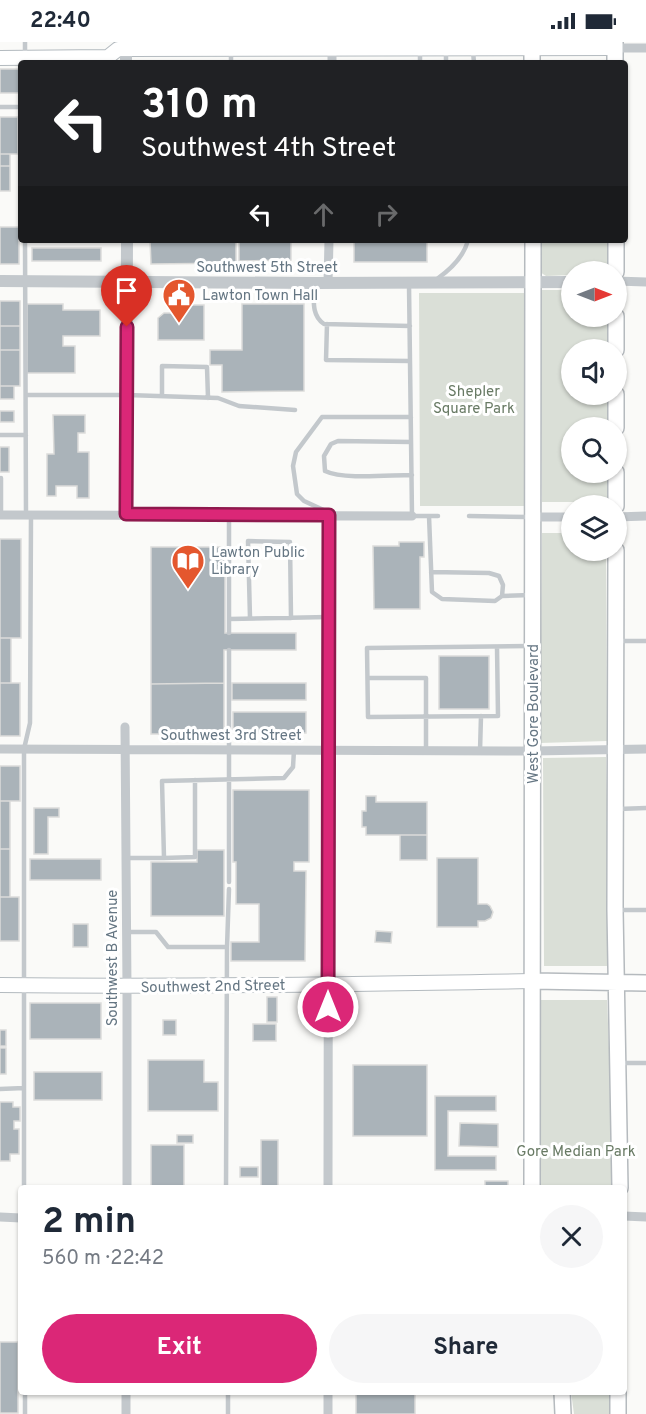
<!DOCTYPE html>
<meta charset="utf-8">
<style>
body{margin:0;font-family:Overpass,sans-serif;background:#f6f6f7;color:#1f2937;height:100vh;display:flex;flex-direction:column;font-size:22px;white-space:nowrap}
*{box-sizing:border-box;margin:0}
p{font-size:20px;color:#747a83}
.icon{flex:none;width:33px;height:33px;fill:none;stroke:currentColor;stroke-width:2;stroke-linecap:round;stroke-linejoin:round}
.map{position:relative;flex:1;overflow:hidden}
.side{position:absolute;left:18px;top:1143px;width:609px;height:210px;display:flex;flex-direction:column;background:#fff;border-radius:6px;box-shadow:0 2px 4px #0004}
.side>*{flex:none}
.top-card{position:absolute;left:18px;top:18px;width:610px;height:183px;border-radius:6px;box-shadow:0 2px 4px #0004;background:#202124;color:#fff;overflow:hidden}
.needle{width:39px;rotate:90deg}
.tools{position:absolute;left:561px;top:219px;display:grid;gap:12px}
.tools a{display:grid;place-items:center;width:66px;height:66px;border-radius:50%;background:#fff;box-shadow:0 2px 4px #0004;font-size:30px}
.pin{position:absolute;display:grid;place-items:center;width:51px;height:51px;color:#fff;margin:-62px -26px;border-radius:50% 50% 50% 0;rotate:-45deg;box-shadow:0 0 6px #0007}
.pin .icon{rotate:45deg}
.me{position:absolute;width:66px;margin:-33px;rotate:0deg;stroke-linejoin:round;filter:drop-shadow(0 0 4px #0008)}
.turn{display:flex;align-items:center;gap:21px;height:126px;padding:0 24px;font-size:27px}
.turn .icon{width:78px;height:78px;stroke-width:2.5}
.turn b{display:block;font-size:42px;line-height:51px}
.lanes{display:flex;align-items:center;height:57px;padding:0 24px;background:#0003;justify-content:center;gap:30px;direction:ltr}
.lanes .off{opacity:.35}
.round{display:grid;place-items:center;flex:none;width:63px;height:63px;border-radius:32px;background:#f6f6f7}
.summary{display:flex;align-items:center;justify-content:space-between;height:102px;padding:0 24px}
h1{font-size:36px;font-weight:700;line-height:45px}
.cta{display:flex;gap:12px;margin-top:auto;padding:12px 24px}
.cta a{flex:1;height:69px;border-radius:36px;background:#db2777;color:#fff;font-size:24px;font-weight:700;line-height:69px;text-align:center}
.cta a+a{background:#f6f6f7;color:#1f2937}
.status{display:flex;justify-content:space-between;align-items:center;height:42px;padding:0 30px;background:#fff;direction:ltr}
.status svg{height:16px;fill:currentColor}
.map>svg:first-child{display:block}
</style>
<div class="status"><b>22:40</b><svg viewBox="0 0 49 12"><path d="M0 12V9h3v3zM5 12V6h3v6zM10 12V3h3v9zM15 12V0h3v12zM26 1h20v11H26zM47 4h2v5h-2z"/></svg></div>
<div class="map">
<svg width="646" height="1372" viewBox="0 0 646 1372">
<rect width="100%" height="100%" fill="#fafaf8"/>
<path fill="#dadfd7" d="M539,198H609V229L572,230L571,233L546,234L540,230Z
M540,248H571L572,274L610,275L611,307L572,308V352L611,353V385L572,386V430L611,431L612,460H542Z
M419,251H529L530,464H420Z
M542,491H571L572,508L606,509L607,699L540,701Z
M606,715L611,924H544L543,716Z
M537,958H607L615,1146H540Z
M571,1350H615V1372H574Z"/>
<path fill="#aab3b9" stroke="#dcdcda" stroke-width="1.5" d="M0,27H19V51H0Z
M0,75H18V112H0Z
M0,112H10V124H0Z
M0,124H10V149H0Z
M0,185H19V222H0Z
M150,198H236V221L151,222Z
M239,198H291V218L239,219Z
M354,198H427V220H354Z
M32,206H101V219H32Z
M0,259H20V284H0Z
M27,262H63V268H100V294H63V304H75V331H27Z
M242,262H304V349L222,350V323H210V308H242Z
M183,263H204V298H158V276L164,271H183Z
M0,284H20V308H0Z
M0,308H20V344H0Z
M0,344H14V357H0Z
M0,369H14V380H0Z
M53,373H85V391H78V410H89V456H77V444H56V454H47V412H54Z
M0,405H9V430H0Z
M0,497H21V596H0Z
M399,500H424V515H420V567H374L373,504H399Z
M151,505H225V591H296V608H224V641L151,642Z
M0,596H11V641H0Z
M439,614H489V667H439Z
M0,641H20V694H0Z
M224,641V692H151V642Z
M232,641H306V658H232Z
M233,670H306V691H233Z
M0,724H20V759H0Z
M233,748H309V820H294V829H306L305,919H231V900H259V862H236V820H233Z
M366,754H376V760H427V793H366V785H362V769H366Z
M0,759H10V807H0Z
M34,766H59V775H48V812H34Z
M400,793H427V818H400Z
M0,807H10V855H0Z
M197,808H224V874H151V820H197Z
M437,816H478V862H487L490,864L493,870L491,876L485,879H478V885H437Z
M30,817H101V838H30Z
M0,855H19V899H0Z
M73,882H88V905H73Z
M376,889L392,890L391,901L375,900Z
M267,955H277V980H267Z
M30,961H101V997H30Z
M163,978H176V993H163Z
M253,982H276V999H253Z
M0,988H6V1004H0Z
M0,1006H6V1032H0Z
M148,1018H204V1040H218V1069H148Z
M353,1023H427V1094H353Z
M34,1030H102V1058H34Z
M435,1054H496V1069H448V1114H496V1128H435Z
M0,1060H13V1065H20V1079H14V1087H19V1112H10V1119H0Z
M460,1081L498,1082V1105L459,1104Z
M177,1093H193V1101H177Z
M261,1098H278V1146H261Z
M151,1103H184V1146H151Z
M240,1125H258V1135H240Z
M485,1139H508V1146H485Z
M0,1300H18V1371H0Z
M356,1350H415V1372H356Z"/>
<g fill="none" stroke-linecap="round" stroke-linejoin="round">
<g stroke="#b3babf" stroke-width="16">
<path id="secondary" d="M0,16L108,15L118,7H126L615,6
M0,943C178,945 355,942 533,939"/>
</g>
<g stroke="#b5babe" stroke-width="18">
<path id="primary" d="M532,0V21
M615,21V0
M616,198V230
M616,274V308
M616,352V386
M616,430V464
M616,508L615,868L620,1146
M533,939L646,941
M532,1146L533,198
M562,1350L563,1372
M618,1350V1372"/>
</g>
<path stroke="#c3c8cc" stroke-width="4.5" d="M25,0V15
M473,9L474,21
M231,21V0
M420,21V9
M446,21V9
M0,65H21
M25,198L26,473
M437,237C451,227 464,215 468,198
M314,243C314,258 311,273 324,282L410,284
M409,243L412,474H438
M327,282L326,318L410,319
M26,353H127L218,356L239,364L295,368
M162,354V324L207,325L208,356
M0,393H26
M411,400L338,399L331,402L324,414L325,429C344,438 389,433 412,433
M330,471L304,459L297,452L293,424L296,410L322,375H411
M1,473V436
M229,473V591
M429,474L432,550L442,557L495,559L502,554L503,543L499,534L489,531L431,530
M469,474L529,475
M502,554L530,553
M250,576L248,499L290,500L291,576
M229,577L328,575
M618,599H646
M497,605L498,674L368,675L367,606L530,604
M229,608V840
M368,636H426V709
M480,709L481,674
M618,767L646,766
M126,816H164L162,739L284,736L293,725L294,708
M164,816L195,815V738
M618,868H646
M127,890H156L168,905H227
M620,1021H646
M0,1047L24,1046
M24,1146V707L30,681L31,473
M226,1146L227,905L229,847
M25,1350V1372
M228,1350V1372"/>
<path stroke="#c3c8cc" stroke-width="9" d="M615,6H646
M332,21V2
M616,239L646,240
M328,241L329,198
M0,473L412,474
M533,475H572
M616,475L646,474
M125,685L127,945V1146
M0,707L533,709L646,707
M328,1146L329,473
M624,1174L646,1175
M0,1175L21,1176
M328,1350V1372
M126,1372V1350"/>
<path stroke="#c3c8cc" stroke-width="12" d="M126,21V0
M0,239L314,241L572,240
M126,473L127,198"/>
<use href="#secondary" stroke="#fff" stroke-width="14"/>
<use href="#primary" stroke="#fff" stroke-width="15"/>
</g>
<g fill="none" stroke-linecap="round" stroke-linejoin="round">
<g stroke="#8e194d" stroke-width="15">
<path id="route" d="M127,285L126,472L329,473L328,965"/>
</g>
<use href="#route" stroke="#db2777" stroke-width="10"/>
</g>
<defs>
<g id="civic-pin" transform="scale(1.725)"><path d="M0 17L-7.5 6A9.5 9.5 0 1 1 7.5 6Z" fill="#e4572e" stroke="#fff"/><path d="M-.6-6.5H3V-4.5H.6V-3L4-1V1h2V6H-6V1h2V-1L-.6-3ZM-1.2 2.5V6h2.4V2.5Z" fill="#fff"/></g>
<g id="library-pin" transform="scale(1.725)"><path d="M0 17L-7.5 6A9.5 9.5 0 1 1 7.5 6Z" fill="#e4572e" stroke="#fff"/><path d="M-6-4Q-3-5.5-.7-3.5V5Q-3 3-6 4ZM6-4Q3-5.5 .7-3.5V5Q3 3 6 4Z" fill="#fff"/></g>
</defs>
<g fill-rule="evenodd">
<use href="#civic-pin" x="179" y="253"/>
<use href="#library-pin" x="188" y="519"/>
</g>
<g text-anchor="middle" stroke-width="6" stroke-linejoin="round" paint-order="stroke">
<g font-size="15" fill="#657683" stroke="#fff">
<text x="267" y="230">Southwest 5th Street</text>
<text transform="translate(533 672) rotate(-90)" y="5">West Gore Boulevard</text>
<text x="231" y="698">Southwest 3rd Street</text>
<text transform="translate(112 916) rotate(-90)" y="5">Southwest B Avenue</text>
<text transform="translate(213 944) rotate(-1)" y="5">Southwest 2nd Street</text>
</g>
<g font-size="15" fill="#657683" stroke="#fff" text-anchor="start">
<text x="202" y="258">Lawton Town Hall</text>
<text x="211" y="515">Lawton Public<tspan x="211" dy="17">Library</tspan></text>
</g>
<g font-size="15" fill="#687a64" stroke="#fff">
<text x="474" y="354">Shepler<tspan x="474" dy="17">Square Park</tspan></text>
<text x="576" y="1114">Gore Median Park</text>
</g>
</g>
</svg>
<div class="tools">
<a><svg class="needle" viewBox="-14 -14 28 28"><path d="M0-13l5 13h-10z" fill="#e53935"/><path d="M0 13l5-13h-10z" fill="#747a83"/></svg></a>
<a><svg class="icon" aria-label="sound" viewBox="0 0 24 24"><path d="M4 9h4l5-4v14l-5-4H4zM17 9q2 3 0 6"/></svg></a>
<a><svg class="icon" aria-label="search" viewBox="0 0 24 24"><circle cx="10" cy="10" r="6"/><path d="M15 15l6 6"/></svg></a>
<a><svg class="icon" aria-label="layers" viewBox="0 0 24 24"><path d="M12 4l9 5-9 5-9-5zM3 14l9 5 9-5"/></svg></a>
</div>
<div class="pin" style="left:127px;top:285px;background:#d93025"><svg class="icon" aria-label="arrive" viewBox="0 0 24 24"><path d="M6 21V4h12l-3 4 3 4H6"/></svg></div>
<svg class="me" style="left:328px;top:965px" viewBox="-20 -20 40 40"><circle r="17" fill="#db2777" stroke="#fff" stroke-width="3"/><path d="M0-11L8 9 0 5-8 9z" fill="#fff"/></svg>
<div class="top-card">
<div class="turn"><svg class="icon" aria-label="left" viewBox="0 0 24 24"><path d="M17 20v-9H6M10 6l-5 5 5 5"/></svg><div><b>310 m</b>Southwest 4th Street</div></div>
<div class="lanes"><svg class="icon" aria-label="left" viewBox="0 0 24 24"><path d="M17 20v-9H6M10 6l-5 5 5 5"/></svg><svg class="icon off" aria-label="ahead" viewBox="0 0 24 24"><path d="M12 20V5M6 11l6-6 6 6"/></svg><svg class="icon off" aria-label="right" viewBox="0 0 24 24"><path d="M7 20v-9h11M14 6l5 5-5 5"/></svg></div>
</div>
<section class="side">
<div class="summary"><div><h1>2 min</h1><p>560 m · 22:42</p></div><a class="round"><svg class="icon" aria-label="close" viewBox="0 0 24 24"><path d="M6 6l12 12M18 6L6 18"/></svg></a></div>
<div class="cta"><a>Exit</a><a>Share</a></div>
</section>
</div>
